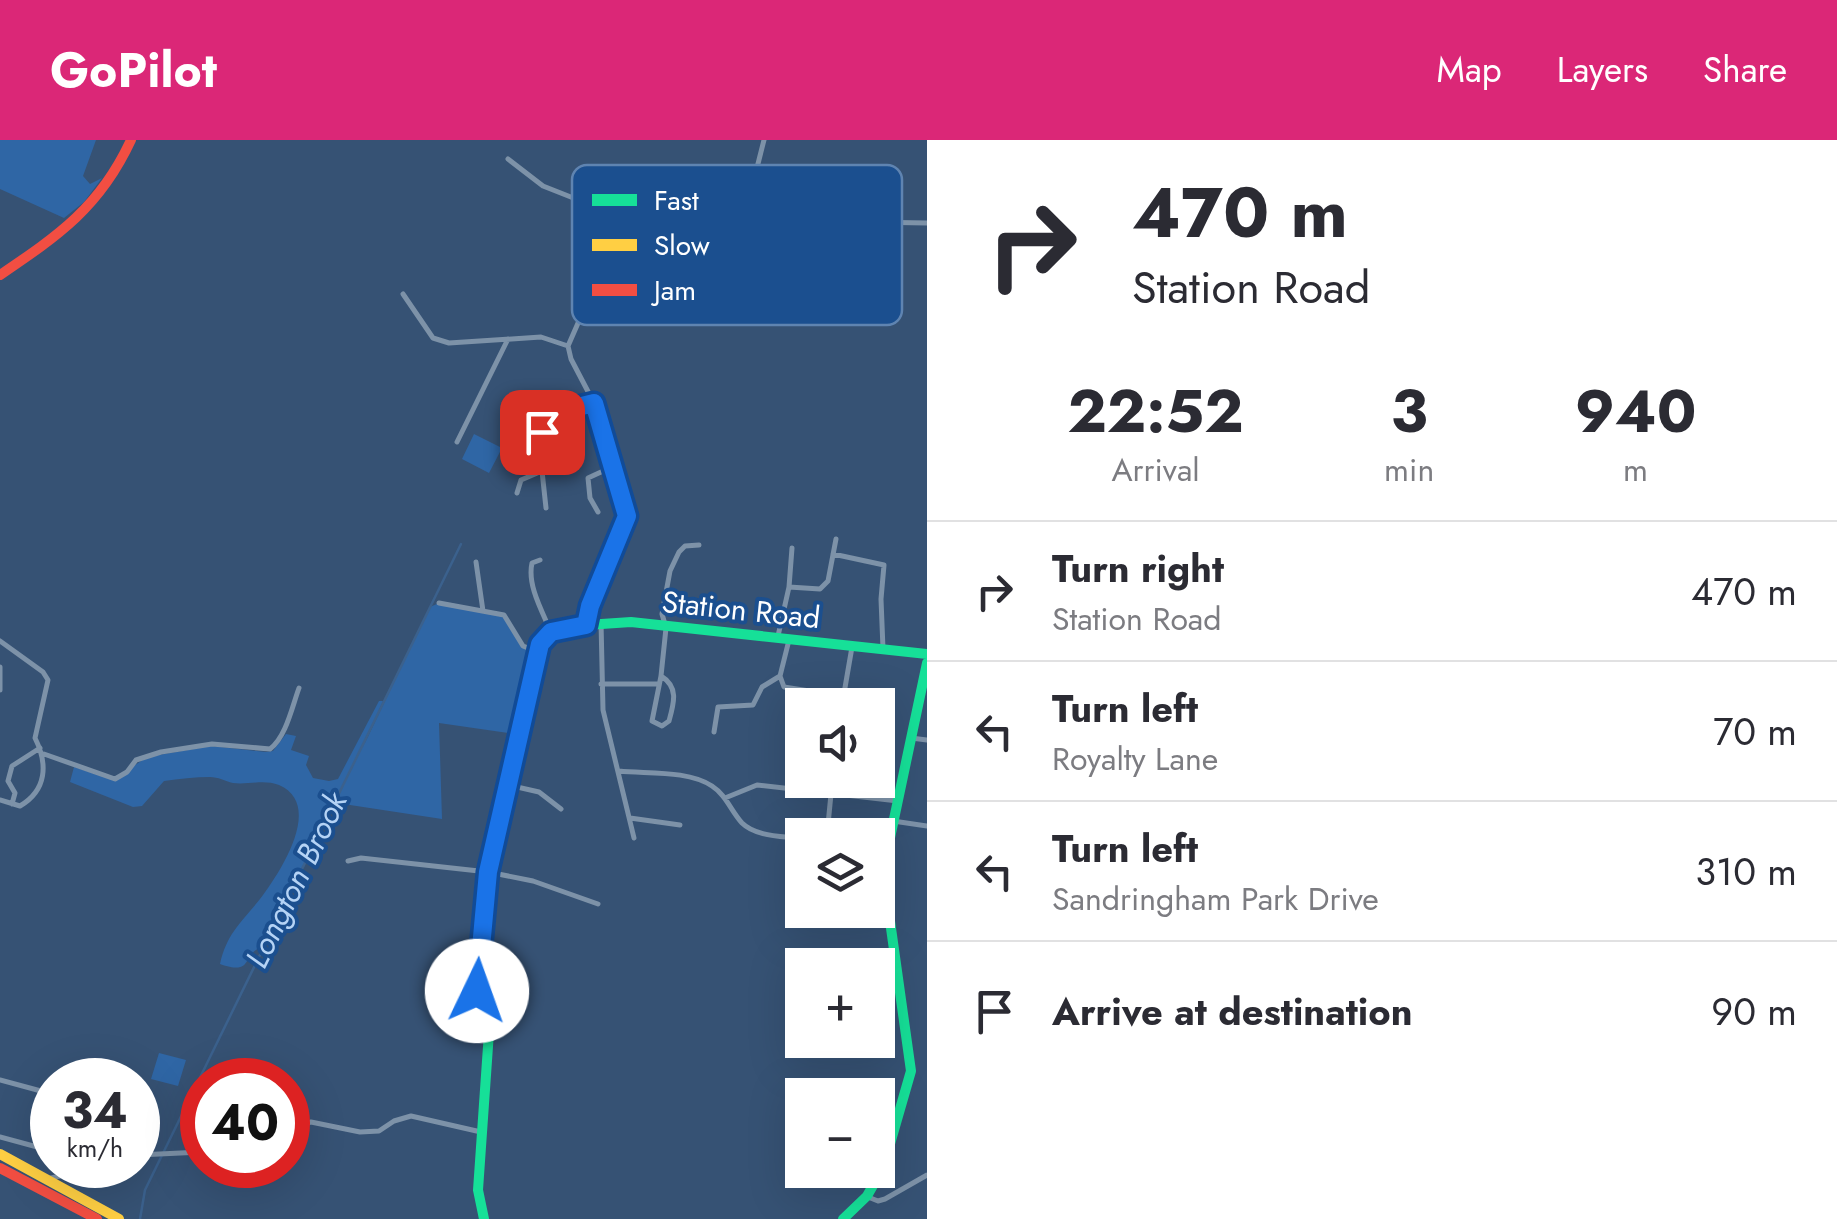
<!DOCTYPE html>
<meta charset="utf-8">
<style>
body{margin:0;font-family:Jost,sans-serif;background:#f2f2f3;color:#2b2b33;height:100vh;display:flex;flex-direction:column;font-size:38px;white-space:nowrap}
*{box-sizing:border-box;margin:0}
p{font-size:32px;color:#7c7c81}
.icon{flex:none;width:55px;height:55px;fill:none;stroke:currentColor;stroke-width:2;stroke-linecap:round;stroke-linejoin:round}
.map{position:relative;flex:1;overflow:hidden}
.details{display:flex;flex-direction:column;background:#fff;width:910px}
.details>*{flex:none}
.top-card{background:#fff;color:#2b2b33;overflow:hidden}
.buttons{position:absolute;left:785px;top:548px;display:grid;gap:20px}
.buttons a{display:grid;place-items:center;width:110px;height:110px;border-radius:0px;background:#fff;box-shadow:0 10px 40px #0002;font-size:50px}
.speed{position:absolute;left:30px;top:918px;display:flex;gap:20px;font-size:50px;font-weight:700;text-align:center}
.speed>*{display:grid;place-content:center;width:130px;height:130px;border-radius:50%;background:#fff;box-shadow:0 10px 40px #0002;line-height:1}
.speed small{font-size:25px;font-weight:400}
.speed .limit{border:15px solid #d22;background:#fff;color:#111}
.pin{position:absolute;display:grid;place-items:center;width:85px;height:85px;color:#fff;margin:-42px;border-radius:20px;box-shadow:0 5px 15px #0006}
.me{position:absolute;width:110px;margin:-55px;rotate:3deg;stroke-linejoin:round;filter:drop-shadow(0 0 8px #0008)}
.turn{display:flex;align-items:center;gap:35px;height:210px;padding:0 40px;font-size:45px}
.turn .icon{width:130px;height:130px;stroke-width:2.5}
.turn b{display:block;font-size:70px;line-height:85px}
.eta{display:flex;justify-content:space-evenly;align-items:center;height:170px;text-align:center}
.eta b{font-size:60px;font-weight:700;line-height:70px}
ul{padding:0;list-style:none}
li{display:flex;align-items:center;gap:30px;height:140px;padding:0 40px;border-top:2px solid #e1e1e2}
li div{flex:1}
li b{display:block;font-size:38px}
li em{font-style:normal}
header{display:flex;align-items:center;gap:60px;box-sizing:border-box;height:140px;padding:0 50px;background:#db2777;color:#fff}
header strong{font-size:48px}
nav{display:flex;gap:55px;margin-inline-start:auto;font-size:35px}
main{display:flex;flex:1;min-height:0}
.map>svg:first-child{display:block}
</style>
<header>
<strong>GoPilot</strong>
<nav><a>Map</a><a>Layers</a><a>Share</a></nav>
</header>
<main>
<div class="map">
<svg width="927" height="1079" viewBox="0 0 927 1079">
<rect width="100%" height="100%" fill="#365274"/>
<path fill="#2f66a5" d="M0,0H96L83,36L90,44L102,38L84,62L64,78L0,49Z
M474,294L502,308L489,333L462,319Z
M439,463L504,475L531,516L515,594L439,583L442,679L350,665L337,658L262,807C240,815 255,836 220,824C227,793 241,783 260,759C279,734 325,665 279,645C264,639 248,645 233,643C225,641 218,637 210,637C195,637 179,639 164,641L142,666L133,667L70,642L74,627L113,640L147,617L211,606L266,612L273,611L286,594L296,596L291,610L309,616L306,625L313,638L329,641L338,639L379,561H383L363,607L430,467Z
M159,913L186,920L178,946L151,939Z"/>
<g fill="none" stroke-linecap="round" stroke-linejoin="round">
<path stroke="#3b618d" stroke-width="2.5" d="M140,1079L145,1050L461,404"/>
<path stroke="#7d92a8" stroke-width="5" d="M508,19L543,46L624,78L927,83
M744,79L764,0
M403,154L433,198L449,203L541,197L568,206
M457,302L508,199
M517,353L521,340L542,331
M546,368L542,331L550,313L541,290L549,274L594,263
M598,372L590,358L588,338L614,326
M833,414L884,425L881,459L883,509
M540,420L532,423C527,445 542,471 551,492
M476,422L483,471
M789,447L820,449L828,441L836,399
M439,463L504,475L523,506L538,512
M601,482L603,570L634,698
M586,485L591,466L627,376L594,263L571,219L568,206L624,78
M778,496L789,447L792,408
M0,501L43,532L48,540L35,598C48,624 47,650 20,666L0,660
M0,527V550
M661,536C679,547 674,563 669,581L662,586L652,581L661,536L666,488L662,474L670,431L679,412L685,406L699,405
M780,536L784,547L822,553
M601,544H658
M842,565L852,507
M714,592L718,567L753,565L762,547L780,536L789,500
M911,598L927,600
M44,614L115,639L127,632L136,620L161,612L212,604L270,609C286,597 292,567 299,548
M619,631C647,634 688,630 712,646C726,655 731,671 742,683C756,697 784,696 802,699
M508,645L539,652L561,669
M725,658L757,645L898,661
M12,664L15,653L8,641L12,626L40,608
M630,678L680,685
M893,681L927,686
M827,695L831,654
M348,721L361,718L488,732L533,741L598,764
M0,940L52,954
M288,988L311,982L360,992L379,991L394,981L411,976L481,992
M0,997L52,1011
M138,1015L202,1012
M51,1038L60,1036L73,1025
M868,1057L878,1061L885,1059L927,1035"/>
<path stroke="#16e098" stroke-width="10" d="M484,1079L478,1050L489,892L477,851V819L488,732L542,500L572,486L631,482L927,514
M843,1079L867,1056L883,1028L911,931L883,731L927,523"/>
<path stroke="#ffcf43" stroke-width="10" d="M0,1014L119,1079"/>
<path stroke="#f24e42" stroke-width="10" d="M0,135C59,95 100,67 131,0
M0,1028L97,1079"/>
</g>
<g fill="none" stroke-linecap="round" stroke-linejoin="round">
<g stroke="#114b97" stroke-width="25">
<path id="route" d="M477,851L488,732L540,504L551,492L586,485L590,466L627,376L594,263L549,274L542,292"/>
</g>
<use href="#route" stroke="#1a73e8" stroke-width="18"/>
</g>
<g text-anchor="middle" stroke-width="8" stroke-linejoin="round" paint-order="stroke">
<g font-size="30" fill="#fff" stroke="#1b4f8f">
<text transform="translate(741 470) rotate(6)" y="10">Station Road</text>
</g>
<g font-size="32" font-style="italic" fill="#b5d3f5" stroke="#1b4f8f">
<text transform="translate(296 740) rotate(-64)" y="11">Longton Brook</text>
</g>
</g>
<rect x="572" y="25" width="330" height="160" rx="15" fill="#1b4f8f" stroke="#5f84b1" stroke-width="2.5"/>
<rect x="592" y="54" width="45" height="12" fill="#16e098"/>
<rect x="592" y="99" width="45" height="12" fill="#ffcf43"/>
<rect x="592" y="144" width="45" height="12" fill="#f24e42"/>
<g font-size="28" fill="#fff">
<text x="654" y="70">Fast</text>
<text x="654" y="115">Slow</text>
<text x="654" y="160">Jam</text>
</g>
</svg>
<div class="buttons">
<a><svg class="icon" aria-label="sound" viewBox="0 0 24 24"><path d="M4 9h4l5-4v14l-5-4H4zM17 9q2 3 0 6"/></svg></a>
<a><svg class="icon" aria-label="layers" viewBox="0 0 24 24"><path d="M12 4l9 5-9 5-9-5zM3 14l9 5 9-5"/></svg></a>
<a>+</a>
<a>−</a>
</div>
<div class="speed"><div>34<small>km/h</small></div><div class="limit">40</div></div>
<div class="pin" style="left:542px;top:292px;background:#d93025"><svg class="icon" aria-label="arrive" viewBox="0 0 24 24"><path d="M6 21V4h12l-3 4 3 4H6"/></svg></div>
<svg class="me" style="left:477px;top:851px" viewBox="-20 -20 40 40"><circle r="19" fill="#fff"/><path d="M0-13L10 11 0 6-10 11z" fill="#1a73e8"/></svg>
</div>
<section class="details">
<div class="top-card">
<div class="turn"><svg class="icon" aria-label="right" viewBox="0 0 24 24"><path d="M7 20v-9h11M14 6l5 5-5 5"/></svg><div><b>470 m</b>Station Road</div></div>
</div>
<div class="eta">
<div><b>22:52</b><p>Arrival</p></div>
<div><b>3</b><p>min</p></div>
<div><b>940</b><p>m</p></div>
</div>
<ul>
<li><svg class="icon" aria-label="right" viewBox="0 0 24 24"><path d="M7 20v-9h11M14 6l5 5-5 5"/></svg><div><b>Turn right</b><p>Station Road</p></div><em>470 m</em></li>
<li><svg class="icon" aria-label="left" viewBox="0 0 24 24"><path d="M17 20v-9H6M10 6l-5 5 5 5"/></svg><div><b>Turn left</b><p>Royalty Lane</p></div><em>70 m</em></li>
<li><svg class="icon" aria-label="left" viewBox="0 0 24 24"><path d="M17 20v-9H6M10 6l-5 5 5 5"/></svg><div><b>Turn left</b><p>Sandringham Park Drive</p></div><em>310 m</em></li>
<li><svg class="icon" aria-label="arrive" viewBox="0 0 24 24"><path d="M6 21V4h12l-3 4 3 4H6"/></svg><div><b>Arrive at destination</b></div><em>90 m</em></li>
</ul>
</section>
</main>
